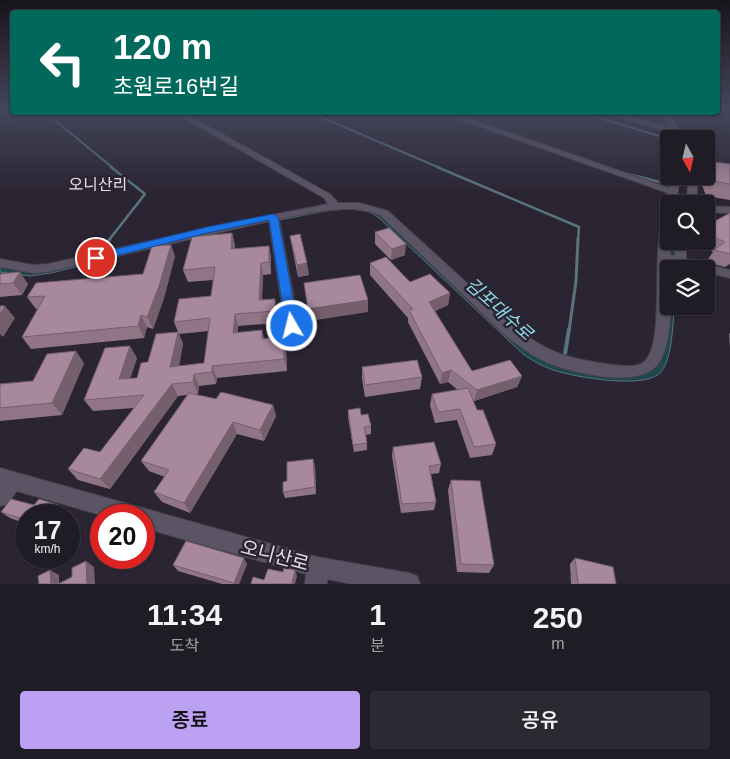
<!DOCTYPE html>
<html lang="ko">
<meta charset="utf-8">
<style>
body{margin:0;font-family:Arial,"Noto Sans KR",sans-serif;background:#2d2932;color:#f1f3f6;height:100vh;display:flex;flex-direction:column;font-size:19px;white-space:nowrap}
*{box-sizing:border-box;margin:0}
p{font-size:16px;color:#a2a1a7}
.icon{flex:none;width:28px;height:28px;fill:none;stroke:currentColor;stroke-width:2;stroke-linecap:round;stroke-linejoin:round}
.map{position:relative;height:584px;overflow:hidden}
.side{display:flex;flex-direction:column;background:#201c26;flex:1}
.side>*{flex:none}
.top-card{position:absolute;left:10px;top:10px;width:710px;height:105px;border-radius:5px;box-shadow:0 1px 4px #0004,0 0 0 1px #3d3a43;background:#00695c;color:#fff;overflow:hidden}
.needle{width:32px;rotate:172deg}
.controls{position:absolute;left:660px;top:130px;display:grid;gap:10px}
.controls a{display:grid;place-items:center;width:55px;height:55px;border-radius:5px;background:#201c26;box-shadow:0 1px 4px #0004,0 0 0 1px #3d3a43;font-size:25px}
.speed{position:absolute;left:15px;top:504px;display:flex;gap:10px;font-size:25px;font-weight:700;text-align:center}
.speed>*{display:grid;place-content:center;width:65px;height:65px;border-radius:50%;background:#201c26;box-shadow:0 1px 4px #0004,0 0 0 1px #3d3a43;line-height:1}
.speed small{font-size:12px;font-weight:400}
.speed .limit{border:8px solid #d22;background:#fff;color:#111}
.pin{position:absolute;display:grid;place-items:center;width:42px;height:42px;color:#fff;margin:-21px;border:2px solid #fff;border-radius:50%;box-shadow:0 1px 5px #0007}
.me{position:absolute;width:55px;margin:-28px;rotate:352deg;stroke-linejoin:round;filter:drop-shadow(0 0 4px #0008)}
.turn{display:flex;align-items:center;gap:18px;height:105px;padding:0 20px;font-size:22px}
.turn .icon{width:65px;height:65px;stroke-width:2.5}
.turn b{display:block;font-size:35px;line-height:42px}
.eta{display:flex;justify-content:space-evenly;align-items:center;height:85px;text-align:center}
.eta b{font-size:30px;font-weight:600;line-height:35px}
.primary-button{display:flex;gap:10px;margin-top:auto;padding:10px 20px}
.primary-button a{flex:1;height:58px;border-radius:5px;background:#bca0f2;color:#111;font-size:20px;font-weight:600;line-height:58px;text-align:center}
.primary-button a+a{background:#2d2932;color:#f1f3f6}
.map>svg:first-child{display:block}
</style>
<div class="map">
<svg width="730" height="584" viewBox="0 0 730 584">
<rect width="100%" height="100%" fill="#2b2533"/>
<path fill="#1e474e" stroke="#58747c" d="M348,207L368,208L381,215L489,317L528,351L554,364L594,372L635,375L646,373L657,364L664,337L669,241H675L674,269H669V306H674V313C672,331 672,358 661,372C646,390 574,377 553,370C542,366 533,361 523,354L378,217C357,200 305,216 279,220V218Z
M266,220L267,222L195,237L51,273L30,276L0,272V267L27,272Z"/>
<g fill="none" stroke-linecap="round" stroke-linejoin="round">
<path stroke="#58747c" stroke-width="2" d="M45,112L113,168
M309,112L440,168
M579,112L669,139
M668,168L669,162"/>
<path stroke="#58747c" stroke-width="2.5" d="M437,167L579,227L578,240
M628,174L664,183L668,167
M109,240L145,194L111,167"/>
<path stroke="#58747c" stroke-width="3" d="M99,253L110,239
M569,331L576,281L578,239"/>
<path stroke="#58747c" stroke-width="4" d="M565,354L569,329"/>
<g stroke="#44404c" stroke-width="2">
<path id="minor" d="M7,109H12V112L0,115V111Z
M174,112H183L330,194L338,203H360L388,211L516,328C548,353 567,358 606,364C616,365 635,369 644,362C667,341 649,248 665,217L669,216V241H671L670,255L675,256L676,241H686V259L730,270V278L706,272V269H695L670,262C669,290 675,332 661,359C646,392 574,373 548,363C532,356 519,346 506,336L380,215C347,202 313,213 279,219L299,326L297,330H287L285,326L269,221L48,272L33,273L0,267V259L33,265L48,264L226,224L328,204L324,198Z
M439,112H450L669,188L671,176H680L676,204H669L668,206L666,204L668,193Z
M601,112H614L669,127L663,112H670L678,130L693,139H683L672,133Z
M688,176H697V204H687Z
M706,206L730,207V213L706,212Z
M0,468L317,557L409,573L417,576L420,584H352L327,579V584H305L306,574L144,528V515H101L17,491L7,504L0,506Z"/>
</g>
<use href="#minor" fill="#5a5464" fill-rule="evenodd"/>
</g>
<path fill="#907586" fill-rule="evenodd" d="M457,112H483L472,118Z
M706,161L730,164V200L706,196L699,176H706Z
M730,213V264L725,267L706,262L713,252L693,241H706V226Z
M375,232L405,255L391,260L375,244Z
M232,233L235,245V249L269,246L271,258V274L263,275L262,300L277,311V323L238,326V333L262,330L264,339L284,337L286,349L287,371L217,378L216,384L199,386L198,394H194L216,399L273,405L276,416L264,441L237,434L190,513L162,502L154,492L165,477L149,471L141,461L187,395L178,396L110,489L78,480L68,469L100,452L134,408L93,411L84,400L137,358L130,378H137L148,362L178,332L174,322L211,296L213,280L188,282L183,270ZM209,331L204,363L179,366L183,344L179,334Z
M290,236L309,275L298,277L292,247Z
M175,256L164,298L153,329L147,327L144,338L31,349L22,337L38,309H36L27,297L143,274Z
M370,263L410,282L450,293L448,305L435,311L472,371L522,376L517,387L474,401H473L477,410L496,444L492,455L470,458L457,420L435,423L430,405L432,394L458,390L448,382L440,384L408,322V318L370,275Z
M0,274L28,284L22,295L0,297Z
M730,333V349L729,334Z
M84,363L62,415L0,421V384L33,381Z
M362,367L422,377L420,389L365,397L362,379Z
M348,410L371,426V434L366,435L367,443V450L354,452L348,418Z
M393,447L441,464L439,473L431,474L436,502L434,510L401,513L392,456Z
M315,466L316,494L285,498L283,492Z
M451,480L494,565L489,573L457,572L448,490Z
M34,505L66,512L63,515H26V524L10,518L1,512Z
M575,558L616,584H571L570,564Z
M247,564L239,584H222L178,571L173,565Z"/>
<path fill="#755f6d" d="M473,112H483L472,118Z
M232,233L235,245L234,261L231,249Z
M406,244L405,255L391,260L392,249Z
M171,245L175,256L164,298L153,329L147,317Z
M269,246L271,258V274L269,262Z
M261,263L263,275L261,312L259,300Z
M307,263L309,275L298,277L297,265Z
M20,272L28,284L22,295L13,283Z
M450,293L448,305L428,314L429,302Z
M275,299L277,311V323L275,311Z
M368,300V312L309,321L308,309Z
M5,306L15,318L3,337L0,334V314Z
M235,314L238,326L237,345L233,333Z
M141,315L147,327L144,338L138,326Z
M178,332L183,344L176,378L170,367Z
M284,337L286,349L287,371L284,359Z
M130,346L137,358L126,391L119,379Z
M76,351L84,363L62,415L52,403Z
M212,366L217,378L216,384L212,372Z
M451,370L448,382L440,384L442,373Z
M194,374L199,386L198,394L193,382Z
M522,376L517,387L474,401L477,390Z
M172,384L178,396L110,489L100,479Z
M273,405L276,416L264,441L260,430Z
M233,422L237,434L190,513L184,503Z
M313,459L315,466L316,494L315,487Z
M58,505L66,512L63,515H50Z
M244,558L247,564L239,584H234V583Z
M86,561L94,567L95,584H87Z
M50,570L59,575V584H51Z
M295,570L297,576L295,584H292Z"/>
<path fill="#a7889c" stroke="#755f6d" d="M706,161L730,164V184L714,181Z
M730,213V254L714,250L725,242L706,233V226Z
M389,228L406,244L392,249L375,232Z
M232,233L231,249L269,246V262L261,263L259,300L275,299V311L235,314L233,333L262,330V339L284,337V359L212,366V372L194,374L193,382L172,384L100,479L68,469L84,448L100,452L144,395L84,400L105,348L130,346L119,379L137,378L141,363L148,362L156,334L178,332L170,367L204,363L210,318L174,322L179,299L211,296L215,267L183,270L192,237Z
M300,234L307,263L297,265L290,236Z
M171,245L159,286L147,317L141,315L138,326L22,337L45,296L27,297L36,283L143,274L152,246Z
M386,257L410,282L430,274L450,293L429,302L472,371L510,360L522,376L477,390L451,370L442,373L409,310L413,309L370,263Z
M20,272L13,283L0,284V274Z
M360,275L368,300L308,309L304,283Z
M0,306H5L0,314Z
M76,351L52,403L0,408V384L33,381L47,354Z
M417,360L422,377L365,385L362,367Z
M468,388L477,410H483L496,444L474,447L460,409L438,412L432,394Z
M221,392L273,405L260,430L233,422L184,503L154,492L169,470L141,461L189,393L216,399Z
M360,408L361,415L368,414L371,426L364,427L367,443L353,445L348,410Z
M434,442L441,464L429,466L436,502L402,504L393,447Z
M313,459L315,487L283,492V482L287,481V462Z
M451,480L480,481L494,565L461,564Z
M11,499L34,505L39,499L58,505L50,515H26V520L1,512Z
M186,541L244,558L234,583L173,565Z
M575,558L613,567L616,584H578Z
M86,561L87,584H58L72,577V568Z
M284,568L295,570L292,584H251L253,577L264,580L268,569L283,572Z
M50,570L51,584H39L38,576Z"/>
<linearGradient id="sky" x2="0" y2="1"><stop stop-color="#18141c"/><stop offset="0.57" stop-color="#44465b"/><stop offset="1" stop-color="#44465b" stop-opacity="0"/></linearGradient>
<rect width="730" height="191" fill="url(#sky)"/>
<path fill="#1a73e8" stroke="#114b97" d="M273,214L278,217L298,326L297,329H288L286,326L269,220L207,233L96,261L91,258L92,255L207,227Z"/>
<g text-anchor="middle" stroke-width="5" stroke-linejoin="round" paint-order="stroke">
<g font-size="16" fill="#e0dde6" stroke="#2b2533">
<text x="98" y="190">오니산리</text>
</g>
<g font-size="18" font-style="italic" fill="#8fdce8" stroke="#2b2533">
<text transform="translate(499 309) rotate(42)" y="6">김포대수로</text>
</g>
<g font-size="19" fill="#e0dde6" stroke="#2b2533">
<text transform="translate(275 555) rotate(15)" y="7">오니산로</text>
</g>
</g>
</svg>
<div class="controls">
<a><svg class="needle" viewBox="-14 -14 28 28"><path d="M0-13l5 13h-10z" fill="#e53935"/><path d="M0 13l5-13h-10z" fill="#a2a1a7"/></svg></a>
<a><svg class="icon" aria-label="search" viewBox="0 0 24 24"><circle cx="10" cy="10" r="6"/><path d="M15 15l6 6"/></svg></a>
<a><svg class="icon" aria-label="layers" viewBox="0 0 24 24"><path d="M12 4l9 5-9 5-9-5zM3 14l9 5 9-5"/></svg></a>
</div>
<div class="speed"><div>17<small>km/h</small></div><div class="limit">20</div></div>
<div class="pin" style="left:96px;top:258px;background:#d93025"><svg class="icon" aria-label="arrive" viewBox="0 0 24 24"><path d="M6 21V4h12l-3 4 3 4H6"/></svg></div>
<svg class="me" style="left:292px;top:326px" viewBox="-20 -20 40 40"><circle r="17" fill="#1a73e8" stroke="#fff" stroke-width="3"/><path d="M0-11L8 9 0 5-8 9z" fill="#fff"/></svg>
<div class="top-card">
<div class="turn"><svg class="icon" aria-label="left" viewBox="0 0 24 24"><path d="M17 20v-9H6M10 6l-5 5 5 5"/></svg><div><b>120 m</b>초원로16번길</div></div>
</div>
</div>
<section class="side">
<div class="eta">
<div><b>11:34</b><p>도착</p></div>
<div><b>1</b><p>분</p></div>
<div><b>250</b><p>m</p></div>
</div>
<div class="primary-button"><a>종료</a><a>공유</a></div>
</section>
